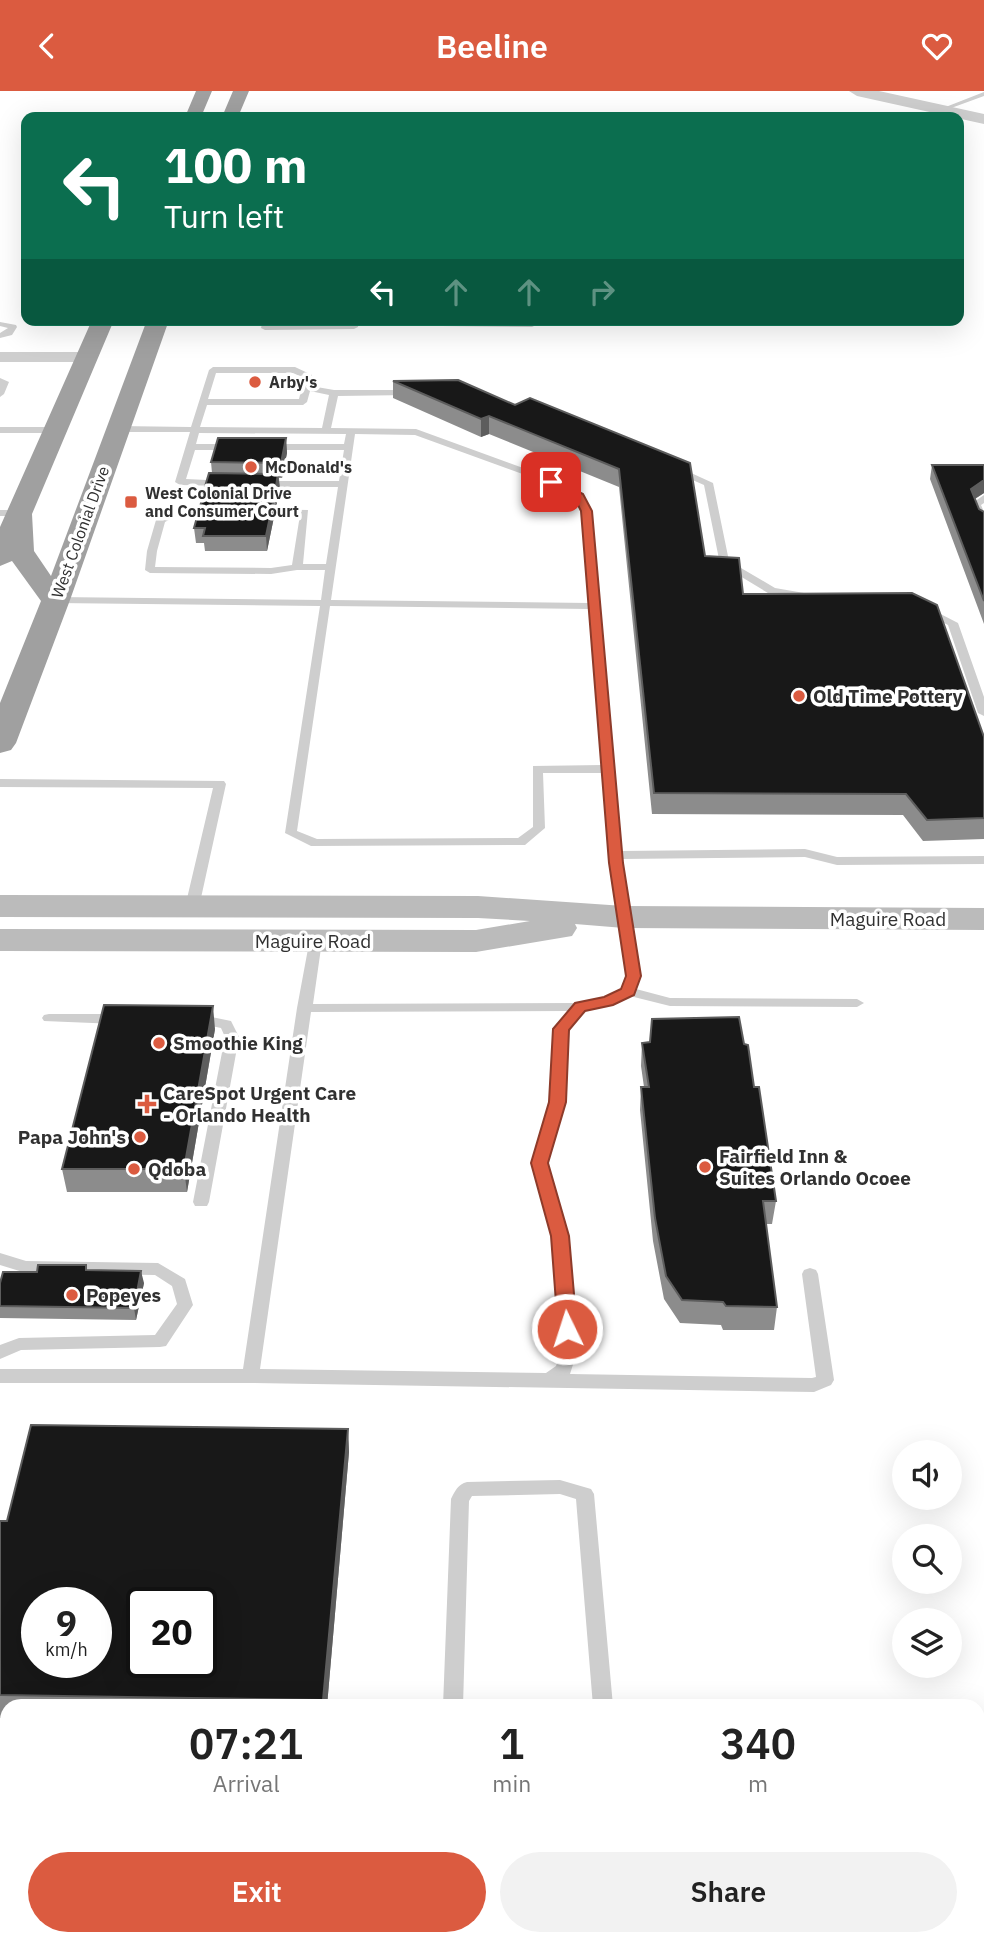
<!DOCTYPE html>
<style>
body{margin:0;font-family:"IBM Plex Sans",sans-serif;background:#f2f2f2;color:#222;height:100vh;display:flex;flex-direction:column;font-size:26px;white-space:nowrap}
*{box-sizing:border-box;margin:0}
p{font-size:23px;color:#767676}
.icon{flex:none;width:38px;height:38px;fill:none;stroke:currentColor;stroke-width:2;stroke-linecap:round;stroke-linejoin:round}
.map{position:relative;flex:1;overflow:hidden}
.sheet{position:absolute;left:0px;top:1608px;width:985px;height:247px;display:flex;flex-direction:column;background:#fff;border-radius:21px 21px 0 0;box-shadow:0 7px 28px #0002}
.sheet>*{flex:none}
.banner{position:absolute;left:21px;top:21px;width:943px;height:214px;border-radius:14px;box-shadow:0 7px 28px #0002;background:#0b6e4f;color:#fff;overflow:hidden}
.tools{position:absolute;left:892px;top:1349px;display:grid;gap:14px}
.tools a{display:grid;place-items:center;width:70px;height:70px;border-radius:50%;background:#fff;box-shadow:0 7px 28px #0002;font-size:35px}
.speed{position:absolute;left:21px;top:1496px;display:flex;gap:14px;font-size:35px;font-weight:700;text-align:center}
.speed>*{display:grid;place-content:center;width:91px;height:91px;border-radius:50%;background:#fff;box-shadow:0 7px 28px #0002;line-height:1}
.speed small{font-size:18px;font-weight:400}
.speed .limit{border:4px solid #111;border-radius:10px;background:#fff;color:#111}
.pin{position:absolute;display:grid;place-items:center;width:60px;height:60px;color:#fff;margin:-30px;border-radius:14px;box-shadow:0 4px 10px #0006}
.me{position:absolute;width:77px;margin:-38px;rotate:356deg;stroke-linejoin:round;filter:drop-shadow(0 0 5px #0008)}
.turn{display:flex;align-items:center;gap:24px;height:147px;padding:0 28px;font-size:32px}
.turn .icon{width:91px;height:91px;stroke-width:2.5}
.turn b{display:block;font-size:49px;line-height:60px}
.lanes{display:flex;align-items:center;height:66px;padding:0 28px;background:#0003;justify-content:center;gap:35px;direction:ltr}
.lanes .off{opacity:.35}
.eta{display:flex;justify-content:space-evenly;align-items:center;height:119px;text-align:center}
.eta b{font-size:42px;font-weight:600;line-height:49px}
.button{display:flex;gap:14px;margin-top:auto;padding:14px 28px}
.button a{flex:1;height:80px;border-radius:42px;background:#db5b40;color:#fff;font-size:28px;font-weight:600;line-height:80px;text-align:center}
.button a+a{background:#f2f2f2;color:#222}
header{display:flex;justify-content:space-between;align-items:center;height:91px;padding:0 28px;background:#db5b40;color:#fff;font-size:32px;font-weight:600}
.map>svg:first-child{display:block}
</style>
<header><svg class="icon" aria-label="back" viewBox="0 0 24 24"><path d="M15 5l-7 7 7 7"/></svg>Beeline<svg class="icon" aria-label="heart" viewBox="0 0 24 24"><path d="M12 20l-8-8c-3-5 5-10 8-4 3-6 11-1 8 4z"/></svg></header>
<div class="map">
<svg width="984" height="1854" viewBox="0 0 984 1854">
<rect width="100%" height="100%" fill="#fff"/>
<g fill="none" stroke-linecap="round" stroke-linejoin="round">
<path fill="#cecece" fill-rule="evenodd" d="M984,1V5L943,20L938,19Z
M263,229H271L270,235L350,234L351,229H359L358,236L354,238L265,239L261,237Z
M427,229L531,232L546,229L532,236L441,235Z
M0,231L16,234L17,236L12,244L0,247V242L8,237L0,235Z
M213,276H295L312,284L311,295L334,299H413L414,301L410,304L338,305L331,337L416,338L567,393L582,404L591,420L599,513L601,515L600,517L621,760L805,758L837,766L984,765V773L837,774L805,766L622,768L640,885L636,898L670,907L857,908L864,912L857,916L670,915L630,905L613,914L584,920L568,939L564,1011L548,1072L568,1145L577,1261L570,1283L812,1287L816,1286L802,1183L804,1179L810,1177L816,1179L818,1183L834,1289L831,1294L814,1301L251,1292H0V1278H243L297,917L310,847L315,846L322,850L313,913L580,912L604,907L622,898L626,885L610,772L602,682H543L545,737L525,754L311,755L285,742L320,515L56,512L51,509L56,506L321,509L325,479H297L271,483L150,482L145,479L147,460L156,429C169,418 194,412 209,421L204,424H178L165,431L157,460L155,476L271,477L292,474L300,424L253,423V419L256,418L308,419L303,473H326L338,396H263L258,393L263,390H339L344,359H267L262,356L267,353H344L346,343L199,342L196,353H233L238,356L233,359H195L186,388L228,390V394L225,395L180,394L175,391L190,341H118L114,338L118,335L191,336L209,279ZM216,282H293L304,287L299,308H208ZM310,300L329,304L322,337L200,336L207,314H303L307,311ZM355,343L415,344L561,397L575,408L581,420L589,512L331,509ZM330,515L589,518L602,674L533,675V736L518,747L317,748L297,740ZM568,920L554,938L550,1011L532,1072L552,1145L561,1261L556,1275L546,1282L260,1278L311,921Z
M0,287L9,291L4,303L0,306Z
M0,336H54L58,339L54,342H0Z
M672,376H678L713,392L729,470L775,497L810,503V507L768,502L720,473L704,394L672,380Z
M984,404V412L981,414L984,421V435L979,432L971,413Z
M0,419H19L24,422L19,425H0Z
M927,516L958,532L984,606V625L978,622L948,534L923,521V517Z
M0,688L224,690L226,693L199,816L192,820L185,816L213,697L0,696Z
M49,923H117L124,928L117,933L44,930L42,927L44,924Z
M197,923L231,930L239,946L209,1111L207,1115H195L193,1111L225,946L221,937L192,931L190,928L192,925Z
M0,1162L26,1170L158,1172L185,1188L193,1214L166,1255L160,1256L21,1259L0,1268V1254L19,1247L155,1244L177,1213L172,1195L155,1184L26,1182L0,1174Z
M560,1389L591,1398L594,1403L613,1615H593L576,1408L560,1403L472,1405L469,1410L463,1615H443L451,1408C455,1400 458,1393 467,1391Z
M0,1663H7V1683H0Z
M0,1762L7,1763V1783L0,1782Z
M248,1848H270V1854H248Z
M385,1848H407L408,1854H386Z"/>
<path fill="#cecece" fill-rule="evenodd" d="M0,261H87L95,266L87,271H0Z"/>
<path fill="#cecece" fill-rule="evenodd" d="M849,0H879L984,23V33L857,5Z"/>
<path fill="#bbb" fill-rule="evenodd" d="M0,804L478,805L624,815L984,817V839L624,837L575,833L577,837L572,845L476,861L0,860V838L476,839L530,830L478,827L0,826Z"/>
<path fill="#a0a0a0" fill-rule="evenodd" d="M196,0H212L201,26H185Z
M233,0H249L238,26H222Z
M92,229H114L32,423L34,460L51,485L147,229H169L70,509L16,652L11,659L0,662V612L41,510L12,470L0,475V436Z"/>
</g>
<path fill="#8c8c8c" d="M283,229H332L331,232H283Z
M393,290L515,314L690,372L705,465L743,503L984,646V748L923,750L903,724L652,723L619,396L489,343L481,346L393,307Z
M286,347L287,362L282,387H279L280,398L276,416H273L274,426L267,460H205L204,452H196L194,437L204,410L203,402L212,382L211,371Z
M932,374H984V402L975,408L979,418L984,421V533L930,388Z
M215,938L187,1101H67L62,1078Z
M642,952L744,953L776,1110L772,1133H766L777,1216L774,1239H723L721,1234L680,1232L664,1208L653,1150L640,1019L641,996H644L641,975Z
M87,1179L144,1192L136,1229L0,1227V1192L37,1181Z
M348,1338L349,1361L327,1615H7V1627H0V1430H7Z"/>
<path fill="#5d5d5d" d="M489,325V343L481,346V328Z
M286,347L287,362L282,387L281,372Z
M278,383L280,398L276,416L275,401Z
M984,389V402L968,412L971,398Z
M245,401L246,415L240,419L239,404Z
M273,411L274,426L267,460L266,445Z
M213,915L215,938L187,1101L184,1078Z
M141,1180L144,1192L136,1229L134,1217Z
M348,1338L349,1361L327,1615H324L323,1609Z
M136,1848H144L143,1854H135Z"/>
<path fill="#181818" stroke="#5d5d5d" stroke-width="2" fill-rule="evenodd" d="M458,289L515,314L530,307L690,372L705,465L739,467L743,503L912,502L937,514L984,646V727L927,729L906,703L654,702L619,378L489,325L481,328L393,290Z
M218,347H286L281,372L211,371Z
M932,374H984V389L971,398L979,418L984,421V510Z
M209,382L278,383L275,401H245L239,404L242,411H273L266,445H203L205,437H194L201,412L210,407L203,402Z
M104,914L213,915L184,1078H62Z
M739,926L744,953L748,954L754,996H759L776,1110H763L777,1216L726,1215L723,1211L682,1209L666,1185L655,1127L641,996H649L642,952L650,951L652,928Z
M38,1174H86V1179L141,1180L134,1217L0,1215V1192L3,1181H37Z
M31,1334L348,1338L323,1609L0,1604V1430H7ZM37,1512H96V1572H37ZM142,1512H201V1572H142Z
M0,1798H7V1848H136L135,1854H0Z"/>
<path fill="#db5b40" stroke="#8e3b2a" stroke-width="2" d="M547,388H554L583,403L592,420L623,772L641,885L634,904L613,914L585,920L569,939L566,1011L548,1072L569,1145L577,1238L574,1243L567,1245L560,1243L558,1238L551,1145L531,1072L549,1011L553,938L575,912L604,906L621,898L626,885L609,772L581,420L575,408L547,393Z"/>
<g fill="#db5b40" stroke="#fff" stroke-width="2.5">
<circle cx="255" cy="291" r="7"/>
<circle cx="251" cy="376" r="7"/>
<rect x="124" y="404" width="14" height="14" rx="3.5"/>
<circle cx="799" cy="605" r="7"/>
<circle cx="159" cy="952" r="7"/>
<path d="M143.5 1002.5h7v7h7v7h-7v7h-7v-7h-7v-7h7z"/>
<circle cx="140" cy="1046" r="7"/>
<circle cx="705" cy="1076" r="7"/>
<circle cx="134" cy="1078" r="7"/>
<circle cx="72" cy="1204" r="7"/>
</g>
<g text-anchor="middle" stroke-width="7" stroke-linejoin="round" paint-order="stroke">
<g font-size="16" font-weight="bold" fill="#313131" stroke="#fff" text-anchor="start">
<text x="269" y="297">Arby's</text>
<text x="265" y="382">McDonald's</text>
<text x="145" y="408">West Colonial Drive<tspan x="145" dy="18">and Consumer Court</tspan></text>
</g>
<g font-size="16" fill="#313131" stroke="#fff">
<text transform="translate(80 441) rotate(-70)" y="6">West Colonial Drive</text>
</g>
<g font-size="19" font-weight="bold" fill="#313131" stroke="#fff" text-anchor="start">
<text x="813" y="612">Old Time Pottery</text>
<text x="173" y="959">Smoothie King</text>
<text x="163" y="1009">CareSpot Urgent Care<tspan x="163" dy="22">- Orlando Health</tspan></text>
<text x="126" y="1053" text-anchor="end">Papa John's</text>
<text x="719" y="1072">Fairfield Inn &amp;<tspan x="719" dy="22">Suites Orlando Ocoee</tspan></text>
<text x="148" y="1085">Qdoba</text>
<text x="86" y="1211">Popeyes</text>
</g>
<g font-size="19" fill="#313131" stroke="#fff">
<text x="888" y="835">Maguire Road</text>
<text x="313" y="857">Maguire Road</text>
</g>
</g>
</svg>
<div class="tools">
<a><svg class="icon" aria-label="sound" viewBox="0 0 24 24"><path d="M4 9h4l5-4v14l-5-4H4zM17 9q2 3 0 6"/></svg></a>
<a><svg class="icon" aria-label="search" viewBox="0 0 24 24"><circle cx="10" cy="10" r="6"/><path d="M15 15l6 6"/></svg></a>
<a><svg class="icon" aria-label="layers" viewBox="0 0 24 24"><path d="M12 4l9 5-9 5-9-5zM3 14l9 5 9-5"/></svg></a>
</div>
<div class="speed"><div>9<small>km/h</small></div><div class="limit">20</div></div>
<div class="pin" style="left:551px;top:391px;background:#d93025"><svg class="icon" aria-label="arrive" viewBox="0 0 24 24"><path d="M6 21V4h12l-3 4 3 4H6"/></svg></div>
<svg class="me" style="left:567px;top:1238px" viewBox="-20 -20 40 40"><circle r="17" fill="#db5b40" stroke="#fff" stroke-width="3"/><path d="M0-11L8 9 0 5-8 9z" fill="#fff"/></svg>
<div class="banner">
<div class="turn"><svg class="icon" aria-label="left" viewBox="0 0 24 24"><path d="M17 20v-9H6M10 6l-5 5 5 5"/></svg><div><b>100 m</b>Turn left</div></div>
<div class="lanes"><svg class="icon" aria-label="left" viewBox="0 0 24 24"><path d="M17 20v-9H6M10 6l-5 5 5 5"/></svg><svg class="icon off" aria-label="ahead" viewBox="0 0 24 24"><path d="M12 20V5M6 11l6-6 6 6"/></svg><svg class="icon off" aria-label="ahead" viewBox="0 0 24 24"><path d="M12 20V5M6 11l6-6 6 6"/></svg><svg class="icon off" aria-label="right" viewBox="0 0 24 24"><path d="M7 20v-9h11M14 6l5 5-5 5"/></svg></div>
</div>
<section class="sheet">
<div class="eta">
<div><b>07:21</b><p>Arrival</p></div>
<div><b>1</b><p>min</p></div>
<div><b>340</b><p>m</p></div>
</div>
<div class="button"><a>Exit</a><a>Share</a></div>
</section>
</div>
